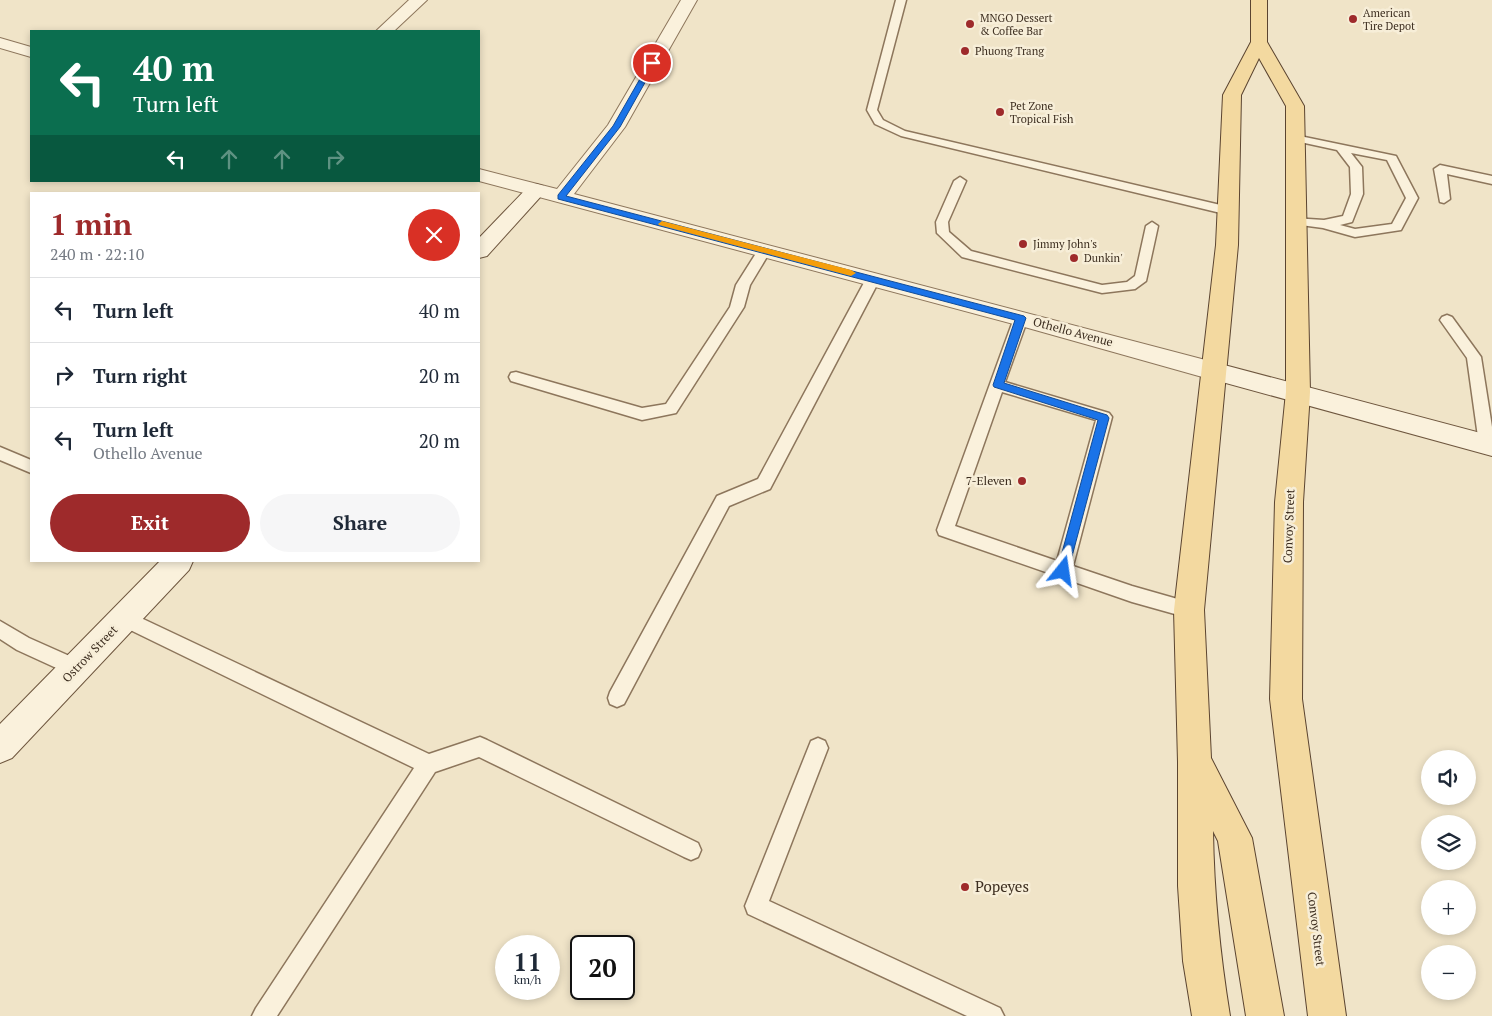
<!DOCTYPE html>
<meta charset="utf-8">
<style>
body{margin:0;font-family:"PT Serif",serif;background:#f6f6f7;color:#1f2937;height:100vh;display:flex;flex-direction:column;font-size:19px;white-space:nowrap}
*{box-sizing:border-box;margin:0}
p{font-size:16px;color:#747a83}
.icon{flex:none;width:28px;height:28px;fill:none;stroke:currentColor;stroke-width:2;stroke-linecap:round;stroke-linejoin:round}
.map{position:relative;flex:1;overflow:hidden}
.panel{position:absolute;left:30px;top:192px;width:450px;height:370px;display:flex;flex-direction:column;background:#fff;border-radius:0px;box-shadow:0 2px 8px #0003}
.panel>*{flex:none}
.top-card{position:absolute;left:30px;top:30px;width:450px;height:152px;border-radius:0px;box-shadow:0 2px 8px #0003;background:#0b6e4f;color:#fff;overflow:hidden}
.controls{position:absolute;left:1421px;top:750px;display:grid;gap:10px}
.controls a{display:grid;place-items:center;width:55px;height:55px;border-radius:50%;background:#fff;box-shadow:0 2px 8px #0003;font-size:25px}
.speed{position:absolute;left:495px;top:935px;display:flex;gap:10px;font-size:25px;font-weight:700;text-align:center}
.speed>*{display:grid;place-content:center;width:65px;height:65px;border-radius:50%;background:#fff;box-shadow:0 2px 8px #0003;line-height:1}
.speed small{font-size:12px;font-weight:400}
.speed .limit{border:2px solid #111;border-radius:8px;background:#fff;color:#111}
.pin{position:absolute;display:grid;place-items:center;width:42px;height:42px;color:#fff;margin:-21px;border:2px solid #fff;border-radius:50%;box-shadow:0 1px 5px #0007}
.me{position:absolute;width:55px;margin:-28px;rotate:15deg;stroke-linejoin:round;filter:drop-shadow(0 0 4px #0008)}
.turn{display:flex;align-items:center;gap:18px;height:105px;padding:0 20px;font-size:22px}
.turn .icon{width:65px;height:65px;stroke-width:2.5}
.turn b{display:block;font-size:35px;line-height:42px}
.lanes{display:flex;align-items:center;height:48px;padding:0 20px;background:#0003;justify-content:center;gap:25px;direction:ltr}
.lanes .off{opacity:.35}
.round{display:grid;place-items:center;flex:none;width:52px;height:52px;border-radius:26px;background:#f6f6f7}
.head{display:flex;align-items:center;justify-content:space-between;height:85px;padding:0 20px}
h1{font-size:30px;font-weight:700;line-height:38px;color:#9e2a2b}
.primary-button{display:flex;gap:10px;margin-top:auto;padding:10px 20px}
.primary-button a{flex:1;height:58px;border-radius:30px;background:#9e2a2b;color:#fff;font-size:20px;font-weight:700;line-height:58px;text-align:center}
.primary-button a+a{background:#f6f6f7;color:#1f2937}
ul{padding:0;list-style:none}
li{display:flex;align-items:center;gap:15px;height:65px;padding:0 20px;border-top:1px solid #e0e1e3}
li div{flex:1}
li b{display:block;font-size:19px}
li em{font-style:normal}
.map>svg:first-child{display:block}
</style>
<div class="map">
<svg width="1492" height="1016" viewBox="0 0 1492 1016">
<rect width="100%" height="100%" fill="#f0e4c8"/>
<g fill="none" stroke-linecap="round" stroke-linejoin="round">
<g stroke="#8d765c" stroke-width="3">
<path id="lane" d="M896,0H906L877,110L883,120L905,131L1229,207L1235,211L1229,215L901,136L875,124L867,110Z
M1295,135L1396,156L1418,198L1401,230L1355,237L1323,228L1293,224L1291,221L1293,218L1324,220L1343,216L1351,194L1350,167L1337,150L1291,140L1289,138L1291,136ZM1351,153L1387,160L1406,198L1392,224L1355,229L1340,225L1352,222L1363,194L1362,167Z
M1440,165L1492,176V184L1447,174L1450,199L1444,203L1440,202L1434,169Z
M960,177L966,181L948,222L949,232L971,251L1102,285L1127,282L1135,276L1146,226L1152,222L1158,226L1146,281L1135,289L1102,293L962,257L937,233L936,222L954,181Z
M765,246L771,250L750,285L744,307L676,413L642,420L511,381L509,377L511,373L516,372L642,408L666,404L730,307L736,285L760,247Z
M873,275L878,276L880,279L770,489L729,506L624,704L617,707L610,704L608,698L610,692L717,496L758,479L866,279L868,276Z
M1021,313L1026,315L1028,318L1005,382L1109,413L1112,417L1073,566L1132,586L1195,604L1198,610L1195,616L1189,618L1132,602L939,535L937,530L1014,318L1016,315ZM1002,392L1096,420L1057,561L955,526Z
M1447,315L1452,317L1481,357L1492,427V448L1487,450L1482,448L1479,444L1467,358L1440,320L1442,317Z
M0,447L31,460V473L0,460Z
M124,610L429,754L480,737L487,740L698,843L701,850L698,857L691,860L684,857L479,757L435,772L277,1016H252L256,1008L414,768L118,624L115,618L118,612Z
M0,621L29,638L83,662L85,668L83,674L76,677L17,650L0,639Z
M818,738L825,741L828,748L769,901L1000,1008L1004,1016H967L748,914L745,906L811,741Z"/>
</g>
<g stroke="#8d765c" stroke-width="2">
<path id="street" d="M409,0H427L394,31H376Z
M681,0H697L625,127L574,194L1213,362L1222,365L1225,371L1222,377L1213,380L1021,326L479,181V169L557,189L608,125Z
M0,38L31,47V57L0,48Z"/>
</g>
<g stroke="#6f573f" stroke-width="2">
<path id="secondary" d="M536,184L543,186L546,190L543,194L487,256L479,258V238L529,186Z
M1213,362L1492,436V456L1204,377L1201,371L1204,365Z
M160,561H193L189,570L12,758L0,763V724Z"/>
</g>
<g stroke="#5b4430" stroke-width="2">
<path id="primary" d="M1251,0H1267V42L1304,106L1310,392L1303,502L1302,699L1346,1016H1308L1270,699L1275,502L1286,392V106L1259,58L1241,95L1238,245L1204,610L1211,758L1252,838L1284,1016H1246L1218,841L1213,831C1214,894 1220,954 1230,1016H1192L1183,961L1178,886V762L1174,610L1216,245L1223,95L1251,42Z"/>
</g>
<use href="#lane" fill="#faf1dc" fill-rule="evenodd"/>
<use href="#street" fill="#faf1dc" fill-rule="evenodd"/>
<use href="#secondary" fill="#faf1dc" fill-rule="evenodd"/>
<use href="#primary" fill="#f3d9a0" fill-rule="evenodd"/>
</g>
<path fill="#1a73e8" stroke="#114b97" d="M652,61L656,63L620,127L566,196L1024,316L1026,318L1004,383L1107,415L1109,418L1067,575L1063,576L1059,575L1057,571L1098,420L994,387L993,385L1015,320L558,199V195L613,126L649,63Z"/>
<path fill="#f59e0b" d="M662,221L851,270L856,273L851,276L659,225L658,224Z"/>
<g fill="#9e2a2b" stroke="#f7eed8" stroke-width="2">
<circle cx="1353" cy="19" r="5"/>
<circle cx="970" cy="24" r="5"/>
<circle cx="965" cy="51" r="5"/>
<circle cx="1000" cy="112" r="5"/>
<circle cx="1023" cy="244" r="5"/>
<circle cx="1074" cy="258" r="5"/>
<circle cx="1022" cy="481" r="5"/>
<circle cx="965" cy="887" r="5"/>
</g>
<g text-anchor="middle" stroke-width="5" stroke-linejoin="round" paint-order="stroke">
<g font-size="11" fill="#3d2e20" stroke="#f7eed8" text-anchor="start">
<text x="1363" y="17">American<tspan x="1363" dy="13">Tire Depot</tspan></text>
<text x="980" y="22">MNGO Dessert<tspan x="980" dy="13">&amp; Coffee Bar</tspan></text>
<text x="975" y="55">Phuong Trang</text>
<text x="1010" y="110">Pet Zone<tspan x="1010" dy="13">Tropical Fish</tspan></text>
<text x="1033" y="248">Jimmy John's</text>
<text x="1084" y="262">Dunkin'</text>
</g>
<g font-size="12" fill="#3d2e20" stroke="#f7eed8">
<text transform="translate(1073 332) rotate(15)" y="4">Othello Avenue</text>
<text transform="translate(1289 526) rotate(-88)" y="4">Convoy Street</text>
<text transform="translate(90 654) rotate(-46)" y="4">Ostrow Street</text>
<text transform="translate(1316 929) rotate(83)" y="4">Convoy Street</text>
</g>
<g font-size="12" fill="#3d2e20" stroke="#f7eed8" text-anchor="end">
<text x="1012" y="485">7-Eleven</text>
</g>
<g font-size="15" fill="#3d2e20" stroke="#f7eed8" text-anchor="start">
<text x="975" y="892">Popeyes</text>
</g>
</g>
</svg>
<div class="controls">
<a><svg class="icon" aria-label="sound" viewBox="0 0 24 24"><path d="M4 9h4l5-4v14l-5-4H4zM17 9q2 3 0 6"/></svg></a>
<a><svg class="icon" aria-label="layers" viewBox="0 0 24 24"><path d="M12 4l9 5-9 5-9-5zM3 14l9 5 9-5"/></svg></a>
<a>+</a>
<a>−</a>
</div>
<div class="speed"><div>11<small>km/h</small></div><div class="limit">20</div></div>
<div class="pin" style="left:652px;top:63px;background:#d93025"><svg class="icon" aria-label="arrive" viewBox="0 0 24 24"><path d="M6 21V4h12l-3 4 3 4H6"/></svg></div>
<svg class="me" style="left:1063px;top:571px" viewBox="-20 -20 40 40"><path d="M0-17L14 15 0 8-14 15z" fill="#1a73e8" stroke="#fff" stroke-width="4"/></svg>
<div class="top-card">
<div class="turn"><svg class="icon" aria-label="left" viewBox="0 0 24 24"><path d="M17 20v-9H6M10 6l-5 5 5 5"/></svg><div><b>40 m</b>Turn left</div></div>
<div class="lanes"><svg class="icon" aria-label="left" viewBox="0 0 24 24"><path d="M17 20v-9H6M10 6l-5 5 5 5"/></svg><svg class="icon off" aria-label="ahead" viewBox="0 0 24 24"><path d="M12 20V5M6 11l6-6 6 6"/></svg><svg class="icon off" aria-label="ahead" viewBox="0 0 24 24"><path d="M12 20V5M6 11l6-6 6 6"/></svg><svg class="icon off" aria-label="right" viewBox="0 0 24 24"><path d="M7 20v-9h11M14 6l5 5-5 5"/></svg></div>
</div>
<section class="panel">
<div class="head"><div><h1>1 min</h1><p>240 m · 22:10</p></div><a class="round" style="background:#d93025;color:#fff"><svg class="icon" aria-label="close" viewBox="0 0 24 24"><path d="M6 6l12 12M18 6L6 18"/></svg></a></div>
<ul>
<li><svg class="icon" aria-label="left" viewBox="0 0 24 24"><path d="M17 20v-9H6M10 6l-5 5 5 5"/></svg><div><b>Turn left</b></div><em>40 m</em></li>
<li><svg class="icon" aria-label="right" viewBox="0 0 24 24"><path d="M7 20v-9h11M14 6l5 5-5 5"/></svg><div><b>Turn right</b></div><em>20 m</em></li>
<li><svg class="icon" aria-label="left" viewBox="0 0 24 24"><path d="M17 20v-9H6M10 6l-5 5 5 5"/></svg><div><b>Turn left</b><p>Othello Avenue</p></div><em>20 m</em></li>
</ul>
<div class="primary-button"><a>Exit</a><a>Share</a></div>
</section>
</div>
